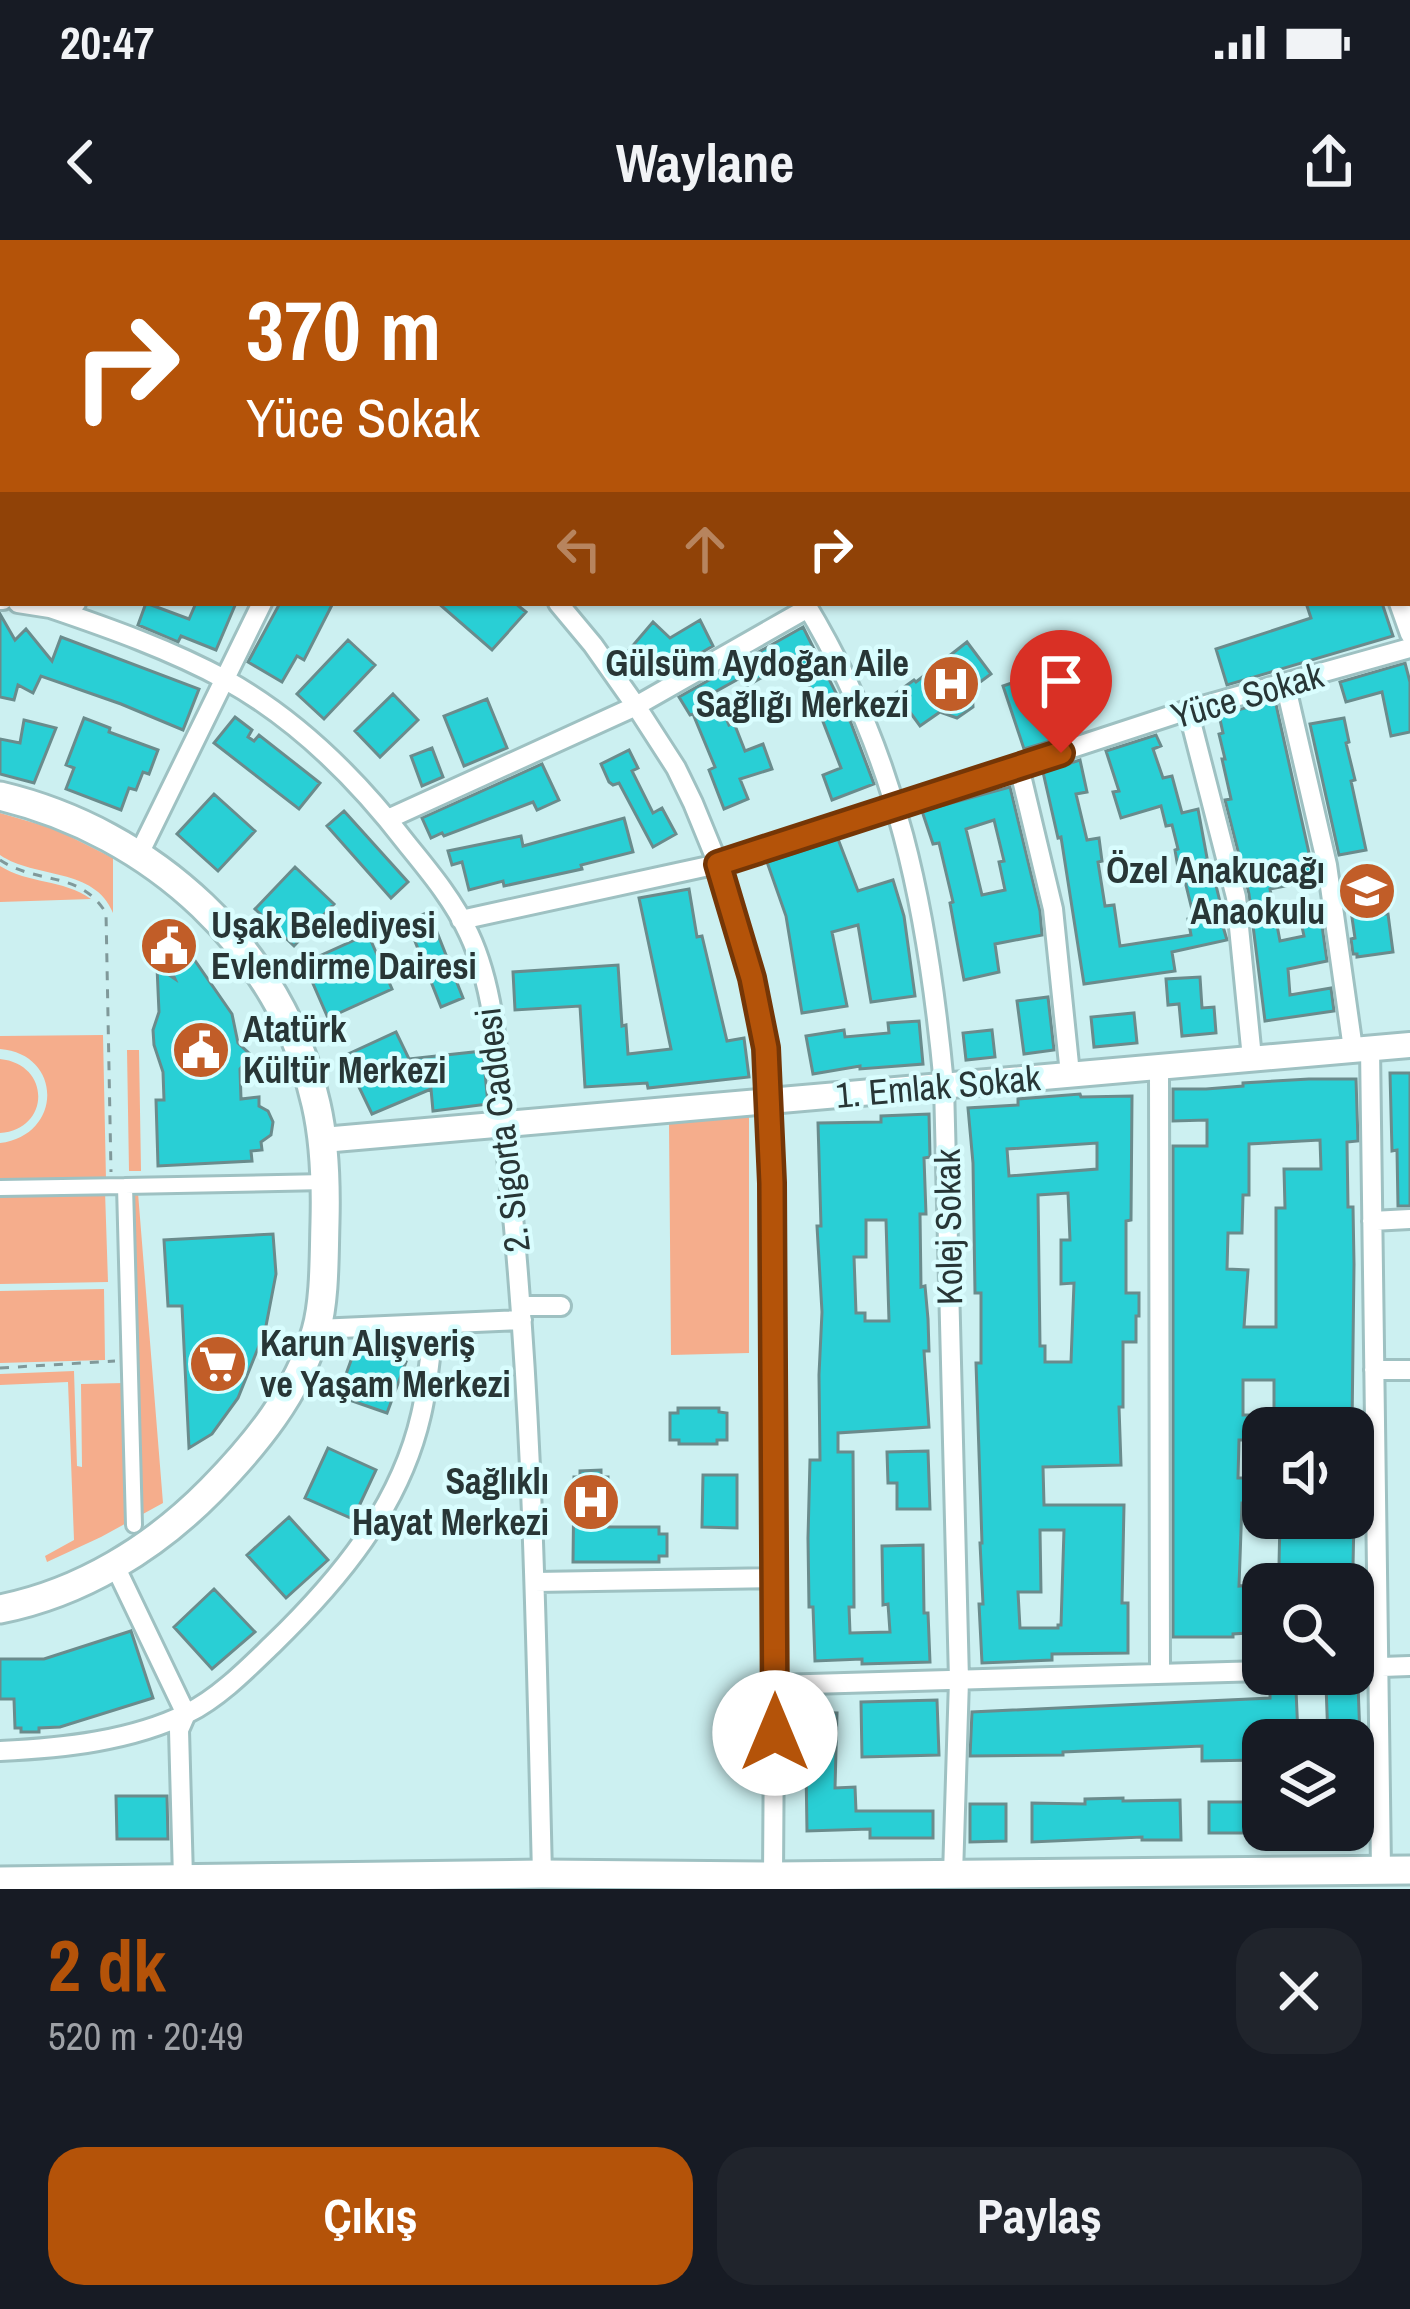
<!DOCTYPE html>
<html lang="tr">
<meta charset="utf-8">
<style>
body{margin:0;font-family:"Archivo Narrow",sans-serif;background:#20242c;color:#f1f3f6;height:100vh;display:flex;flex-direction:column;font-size:45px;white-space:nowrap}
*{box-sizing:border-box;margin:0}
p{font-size:39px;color:#9ea1a6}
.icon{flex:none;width:66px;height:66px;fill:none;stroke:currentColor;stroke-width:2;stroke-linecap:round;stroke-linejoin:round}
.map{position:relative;height:1649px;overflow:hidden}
.panel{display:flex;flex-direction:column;background:#171b24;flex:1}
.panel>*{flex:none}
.top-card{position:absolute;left:0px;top:0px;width:1410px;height:366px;box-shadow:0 3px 9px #0004;background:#b45309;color:#fff;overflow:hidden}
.controls{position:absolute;left:1242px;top:1167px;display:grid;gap:24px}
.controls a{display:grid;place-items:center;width:132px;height:132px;border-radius:24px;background:#171b24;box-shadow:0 3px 9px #0004;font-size:60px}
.pin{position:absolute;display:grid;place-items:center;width:102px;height:102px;color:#fff;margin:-123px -51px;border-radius:50% 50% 50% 0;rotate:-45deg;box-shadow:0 0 12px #0007}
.pin .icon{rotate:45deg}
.me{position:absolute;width:132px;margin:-66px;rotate:0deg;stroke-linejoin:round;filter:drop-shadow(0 0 9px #0008)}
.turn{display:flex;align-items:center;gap:42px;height:252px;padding:0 48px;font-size:54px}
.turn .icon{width:156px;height:156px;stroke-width:2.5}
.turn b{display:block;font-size:84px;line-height:102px}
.lanes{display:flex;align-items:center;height:114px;padding:0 48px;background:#0003;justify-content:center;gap:60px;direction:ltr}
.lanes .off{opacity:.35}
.round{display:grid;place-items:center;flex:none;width:126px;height:126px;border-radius:36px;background:#20242c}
.headline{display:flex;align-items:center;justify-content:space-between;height:204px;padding:0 48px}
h1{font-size:72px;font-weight:700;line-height:90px;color:#b45309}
.cta{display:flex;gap:24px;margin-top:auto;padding:24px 48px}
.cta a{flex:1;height:138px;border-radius:36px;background:#b45309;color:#fff;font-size:48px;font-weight:700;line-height:138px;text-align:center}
.cta a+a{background:#20242c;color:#f1f3f6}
.status{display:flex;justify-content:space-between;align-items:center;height:84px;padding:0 60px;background:#171b24;direction:ltr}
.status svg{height:33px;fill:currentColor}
header{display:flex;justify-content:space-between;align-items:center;height:156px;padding:0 48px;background:#171b24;font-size:54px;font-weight:700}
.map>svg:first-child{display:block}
</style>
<div class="status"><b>20:47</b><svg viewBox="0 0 49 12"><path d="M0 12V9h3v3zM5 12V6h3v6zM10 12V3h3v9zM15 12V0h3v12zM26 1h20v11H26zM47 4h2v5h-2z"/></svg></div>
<header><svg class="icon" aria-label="back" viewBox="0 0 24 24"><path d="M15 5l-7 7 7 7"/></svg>Waylane<svg class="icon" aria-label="share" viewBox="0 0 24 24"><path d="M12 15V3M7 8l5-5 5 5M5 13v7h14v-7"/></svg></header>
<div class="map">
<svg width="1410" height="1649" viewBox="0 0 1410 1649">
<rect width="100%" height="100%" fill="#ccf0f1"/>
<path fill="#f5ad8c" d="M0,573L55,589L113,618V673C95,627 35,639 0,615Z
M0,626C28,644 63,639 91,659L0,662Z
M103,795L106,940L0,942V903C63,895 63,814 0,809V796Z
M127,810H139L141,931H129Z
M0,819C51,824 51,889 0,893Z
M749,875V1113L671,1115L669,884Z
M105,951L108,1042L0,1044V954Z
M138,953L163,1263L101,1297L47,1322L45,1316L74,1300L68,1142L0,1145V1134L74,1131L77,1226L82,1227L81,1144L124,1143L125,1130L120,1129L117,955Z
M104,1049L105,1120L0,1123V1051Z"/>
<path fill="#29cfd5" stroke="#6a8b8c" stroke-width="3" fill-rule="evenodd" d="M146,363L189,379L196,363H236L216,410L181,396L178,402L138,385Z
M280,363H333L304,420L297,416L282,442L248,422Z
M438,363H515L526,372L492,410Z
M1306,363H1382L1393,396L1227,445L1216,409L1311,378Z
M0,374L15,400L26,389L52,421L61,397L199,449L183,490L121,464L41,436L33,453L18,445L14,460L0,457Z
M700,380L713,406L666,433L664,429L651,434L647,425L629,410L653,382L670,398Z
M803,387L851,483L874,544L832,560L823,535L841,528L808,443L793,415L766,431L768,434L747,446L742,437L715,452L729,485L734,483L745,511L763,504L772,529L740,539L748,559L724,569L709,530L715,527L693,474L690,475L679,457Z
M348,400L375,425L324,479L297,454Z
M967,402L991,434L972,448L973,467L957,478L940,472L920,486L896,453L914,440L916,442Z
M1405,423L1410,442V492L1391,496L1382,452L1346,462L1340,442Z
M1035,435L1057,499L1024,509L1003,446Z
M393,454L418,480L380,517L355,491Z
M487,459L507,508L464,526L444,476Z
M1275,460L1315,640L1270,649L1280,701L1304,696L1298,668L1319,664L1327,721L1288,729L1290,755L1331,748L1334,771L1265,781L1249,654L1225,560L1231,559L1222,519H1225L1219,494L1223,493L1219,475Z
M235,477L252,490L248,497L254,501L259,495L320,543L299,569L214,503Z
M84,478L110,488L109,492L158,510L149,534L143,532L136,550L129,548L121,570L66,549L74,528L66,525Z
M1344,478L1349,502L1346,503L1355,540L1351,541L1366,610L1339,615L1310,484Z
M24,480L56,488L34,543L0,534V499L20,503Z
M1156,495L1161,506L1153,509L1163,538L1172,536L1182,573L1198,569L1210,634L1213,633L1220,662L1216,663L1227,700L1172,712L1175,731L1084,744L1061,597L1058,598L1043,532L1080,520L1087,552L1076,554L1087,600L1099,598L1102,621L1098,622L1105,666L1114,665L1120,706L1191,695L1188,679L1194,678L1183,633L1179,634L1175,610L1178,609L1172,585L1166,586L1161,566L1121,578L1113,552L1119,551L1106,511Z
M432,508L443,537L422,546L411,516Z
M629,510L638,528L632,531L653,573L662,568L676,594L653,607L619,543L613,545L609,542L601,524Z
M542,524L559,560L537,570L533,562L444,596L442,593L431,598L422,578Z
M1010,547L1040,671L1042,695L995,704L999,732L964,740L950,663L953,662L939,603L933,604L922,571ZM994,580L1004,621L999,622L1005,650L982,655L966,589Z
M214,554L255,591L218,631L177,594Z
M344,571L408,642L391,658L327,586Z
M624,578L633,612L581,625L582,629L504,646L503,641L469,650L462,622L452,625L448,611L521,596L523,606Z
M838,599L858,651L893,640L904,676L915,756L871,762L858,685L832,692L847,766L802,773L786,676L767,622Z
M295,627L334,664L294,706L255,669Z
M689,649L697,697L702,696L727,801L744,798L749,837L648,848L647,843L585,847L580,766L515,770L513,732L618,725L622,786L626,785L628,814L671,809L639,658Z
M1381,651L1385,674H1388L1393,712L1357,717V714H1353L1351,699L1355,698L1349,657Z
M429,672L463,758L441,767L407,681Z
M172,694L179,698L187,718L191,715L232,774L238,803L251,815L240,829L241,859L259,857V866L268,871L273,882L271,895L261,902L262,910L251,911L252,921L158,926L156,860H164L163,832L154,805L153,790L159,772L157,727L175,739L160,705L163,697Z
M368,694L392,749L328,778L304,723Z
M1200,737L1202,768L1214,767L1216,793L1182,796L1179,764L1168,765L1166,739Z
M1048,757L1054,810L1024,814L1017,761Z
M1134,773L1137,803L1094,807L1091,777Z
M919,781L923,824L860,829V826L813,834L806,796L844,790L845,797L889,793L888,783Z
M992,790L995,817L966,820L963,793Z
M396,792L409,819L483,811L488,864L433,871L431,849L372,874L344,816Z
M1390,833H1410V966H1398L1397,910L1392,911Z
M1309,839H1356L1358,901L1347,902L1348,967H1353L1354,1024L1352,1188H1274V1140H1243V1175H1248L1247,1200H1239L1238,1238H1247L1246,1263H1242L1239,1346L1263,1344V1392L1233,1394V1397H1173V906H1207V880L1173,881V849H1206L1243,846V843ZM1320,900L1321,929H1284L1285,968H1276V1087H1244L1248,1030L1227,1029L1228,993H1242L1243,955H1249V904Z
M1080,854L1081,857L1132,856L1131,980L1126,981V1053H1139V1076H1136V1102H1123V1167H1119L1121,1225L1043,1227L1044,1265H1124L1122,1363H1128V1413L1052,1414V1420L982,1423L979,1364H983L980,1303H982L976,1123H981V1053H975L973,923L968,868L1018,865V859ZM1097,903V929L1009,936L1007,909ZM1068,953L1070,1000H1061V1044L1074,1043L1071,1122H1045V1106H1040L1038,955ZM1040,1290H1064L1061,1385H1058V1388H1020L1018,1352H1041Z
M929,874L930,917L924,918L926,974H920L921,1047L925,1046L928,1079L929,1111H924L929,1187L838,1193V1212H853L854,1367H849L850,1393L890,1392L888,1364L883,1365L882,1306L923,1305L924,1373H928L930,1422L862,1424V1419L815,1421L813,1367H809L808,1298L810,1220H820L819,1135L822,1072L817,986H821L818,883L881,882V876ZM866,980H886L889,1081H865V1073H856L854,1017H866Z
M273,994L276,1034L265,1091L238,1158L212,1194L189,1208L182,1066H168L164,1000Z
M357,1104L406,1122L387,1173L338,1156Z
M678,1168H719V1172L727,1173V1200H717V1204H679V1200H670V1173H678Z
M328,1208L376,1230L353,1279L305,1258Z
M928,1211L930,1269H897V1243H888L887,1212Z
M601,1230V1237H608V1287H659V1294H667V1316H659V1322H573L574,1237H580V1231Z
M703,1235H737V1288L702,1287Z
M289,1277L328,1320L286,1358L247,1315Z
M1280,1278H1354L1353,1326L1279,1325Z
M214,1349L255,1392L212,1429L174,1387Z
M131,1391L153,1458L60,1487L39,1488V1492H21V1488H15L14,1459H0V1419H44Z
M1358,1444L1360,1499H1328L1326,1445Z
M1296,1450L1298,1495L1258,1496V1520L1202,1521V1506L1063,1512V1515L970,1516L972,1472L1270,1458V1451Z
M937,1460L939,1515L862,1517L861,1462Z
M800,1472L837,1473L835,1548L855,1547L856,1571H933V1598H870V1589L807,1591L806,1527H799Z
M116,1556H167L168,1599H117Z
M1123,1558V1561L1180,1560L1181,1600H1142V1597L1032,1602V1563L1085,1564V1559Z
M1209,1562H1263V1593H1209Z
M970,1564H1006V1601L970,1602Z"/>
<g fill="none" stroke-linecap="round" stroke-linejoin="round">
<g stroke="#9ec1c2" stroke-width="20">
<path id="pedestrian" d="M125,946L326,942
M0,948L125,946L134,1285"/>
</g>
<g stroke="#9ec1c2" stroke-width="24">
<path id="minor" d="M1245,3L1252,0
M0,360H3
M18,363L50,368L76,363
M558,363L593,405L636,466L676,528L693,563L718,624L752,738L766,809L772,943L775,1338L773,1636
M805,363C898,516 928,670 944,845L959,1440L953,1635
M1399,363L1410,394
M50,368C109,388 171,410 226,440C298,480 357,539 407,604C429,631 454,661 469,694C499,758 498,838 506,908C533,1149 536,1392 542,1634
M1285,443L1327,625L1353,809
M1188,470L1236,657L1252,818
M1019,527L1053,669L1070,834
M388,579L636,466L808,368
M139,614L262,363
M461,680L718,624L1188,470L1410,408
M1370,808L1381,1630
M1159,827L1160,1434
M1372,981L1410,979
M521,1066H561
M317,1089L522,1080
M1374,1130H1410
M115,1326L186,1474L179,1490L183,1638
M535,1342L775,1338
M1353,1428L1410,1426
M775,1445L1263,1431
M0,1511C63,1508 131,1501 188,1473C220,1457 248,1428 273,1404C339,1340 400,1267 421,1175C428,1146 430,1114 434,1084"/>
</g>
<g stroke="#9ec1c2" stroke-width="30">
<path id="tertiary" d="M323,900L1410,805"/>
</g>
<g stroke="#9ec1c2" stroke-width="33">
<path id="secondary" d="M0,556C152,592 282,709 316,864C325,903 326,943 325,982C324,1015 325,1060 316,1091C297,1154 256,1204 211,1250C154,1308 81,1353 0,1369
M0,1641L542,1634L773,1636L1410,1630"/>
</g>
<g stroke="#9ec1c2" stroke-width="36">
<path id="primary" d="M1358,0L1360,3
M1386,0L1389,3
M1407,27L1410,31
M1407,65L1410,69"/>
</g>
<g stroke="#9ec1c2" stroke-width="36">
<path id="trunk" d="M660,3L668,0
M728,3L736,0
M820,3L827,0
M896,3L904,0
M0,201L3,190
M0,223L3,233
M0,256H3"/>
</g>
<path stroke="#80999a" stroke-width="3" stroke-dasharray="9 9" stroke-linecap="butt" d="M298,0L300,3
M322,3L323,0
M465,3V0
M485,3L487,0
M0,620C37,645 80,630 106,673L111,932
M0,1128L115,1121"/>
<use href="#pedestrian" stroke="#fff" stroke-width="14"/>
<use href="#minor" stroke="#fff" stroke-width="18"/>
<use href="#tertiary" stroke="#fff" stroke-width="24"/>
<use href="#secondary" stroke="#fff" stroke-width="27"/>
<use href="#primary" stroke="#fff" stroke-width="30"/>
<use href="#trunk" stroke="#fff" stroke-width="30"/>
</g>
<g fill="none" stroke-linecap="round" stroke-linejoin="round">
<g stroke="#753606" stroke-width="30">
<path id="route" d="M775,1493L772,943L766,808L752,738L718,624L1061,513"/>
</g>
<use href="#route" stroke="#b45309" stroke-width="21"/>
</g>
<defs>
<g id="hospital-disc" transform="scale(3)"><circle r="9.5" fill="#c15d28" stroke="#d9fdfe"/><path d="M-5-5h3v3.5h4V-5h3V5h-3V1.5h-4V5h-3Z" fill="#fff"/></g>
<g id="school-disc" transform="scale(3)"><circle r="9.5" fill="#c15d28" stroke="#d9fdfe"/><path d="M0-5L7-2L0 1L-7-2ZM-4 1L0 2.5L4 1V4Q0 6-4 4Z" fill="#fff"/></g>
<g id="civic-disc" transform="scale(3)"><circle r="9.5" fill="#c15d28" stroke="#d9fdfe"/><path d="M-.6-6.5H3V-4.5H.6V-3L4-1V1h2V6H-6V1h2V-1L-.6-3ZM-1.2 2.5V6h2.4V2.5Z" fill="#fff"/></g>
<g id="supermarket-disc" transform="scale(3)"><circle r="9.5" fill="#c15d28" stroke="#d9fdfe"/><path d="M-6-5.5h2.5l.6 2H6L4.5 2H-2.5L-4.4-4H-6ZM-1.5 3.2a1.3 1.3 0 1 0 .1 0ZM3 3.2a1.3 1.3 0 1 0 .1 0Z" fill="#fff"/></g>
</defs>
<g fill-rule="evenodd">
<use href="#hospital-disc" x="951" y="444"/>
<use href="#school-disc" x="1367" y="651"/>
<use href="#civic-disc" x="169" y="706"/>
<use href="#civic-disc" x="201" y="810"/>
<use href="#supermarket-disc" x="218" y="1124"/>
<use href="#hospital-disc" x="591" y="1262"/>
</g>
<g text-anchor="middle" stroke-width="9" stroke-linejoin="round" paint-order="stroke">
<g font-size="36" font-weight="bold" fill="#283636" stroke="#d9fdfe" text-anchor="end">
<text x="909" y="436">Gülsüm Aydoğan Aile<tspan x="909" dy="41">Sağlığı Merkezi</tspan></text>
<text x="1325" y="643">Özel Anakucağı<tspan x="1325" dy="41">Anaokulu</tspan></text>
<text x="211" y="698" text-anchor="start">Uşak Belediyesi<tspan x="211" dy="41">Evlendirme Dairesi</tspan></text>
<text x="243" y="802" text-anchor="start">Atatürk<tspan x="243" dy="41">Kültür Merkezi</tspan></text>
<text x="260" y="1116" text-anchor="start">Karun Alışveriş<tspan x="260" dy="41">ve Yaşam Merkezi</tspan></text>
<text x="549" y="1254">Sağlıklı<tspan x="549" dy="41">Hayat Merkezi</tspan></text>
</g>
<g font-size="36" fill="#283636" stroke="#d9fdfe">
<text transform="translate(1247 455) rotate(-16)" y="13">Yüce Sokak</text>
<text transform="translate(938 846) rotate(-5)" y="13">1. Emlak Sokak</text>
<text transform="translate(502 890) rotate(-97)" y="13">2. Sigorta Caddesi</text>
<text transform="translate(948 987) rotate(-91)" y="13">Kolej Sokak</text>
</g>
</g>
</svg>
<div class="controls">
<a><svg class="icon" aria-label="sound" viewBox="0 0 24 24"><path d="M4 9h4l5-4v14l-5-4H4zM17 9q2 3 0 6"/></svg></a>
<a><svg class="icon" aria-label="search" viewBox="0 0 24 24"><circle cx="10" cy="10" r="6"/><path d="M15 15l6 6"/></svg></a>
<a><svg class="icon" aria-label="layers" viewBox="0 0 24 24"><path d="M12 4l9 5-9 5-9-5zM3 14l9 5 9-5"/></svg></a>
</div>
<div class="pin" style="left:1061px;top:513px;background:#d93025"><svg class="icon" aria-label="arrive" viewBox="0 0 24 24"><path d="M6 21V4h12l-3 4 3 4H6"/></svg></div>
<svg class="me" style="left:775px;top:1493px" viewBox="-20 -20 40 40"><circle r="19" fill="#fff"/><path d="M0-13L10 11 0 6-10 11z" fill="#b45309"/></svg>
<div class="top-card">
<div class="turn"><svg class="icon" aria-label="right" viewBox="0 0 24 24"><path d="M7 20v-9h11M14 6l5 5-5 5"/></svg><div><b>370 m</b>Yüce Sokak</div></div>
<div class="lanes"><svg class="icon off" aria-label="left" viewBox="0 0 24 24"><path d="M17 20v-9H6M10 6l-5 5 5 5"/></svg><svg class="icon off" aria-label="ahead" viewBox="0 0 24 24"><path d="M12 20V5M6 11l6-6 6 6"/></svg><svg class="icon" aria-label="right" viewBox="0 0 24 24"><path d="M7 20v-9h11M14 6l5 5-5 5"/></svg></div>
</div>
</div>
<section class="panel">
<div class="headline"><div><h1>2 dk</h1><p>520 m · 20:49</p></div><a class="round"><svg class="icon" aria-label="close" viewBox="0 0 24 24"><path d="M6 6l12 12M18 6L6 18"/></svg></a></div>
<div class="cta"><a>Çıkış</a><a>Paylaş</a></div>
</section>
